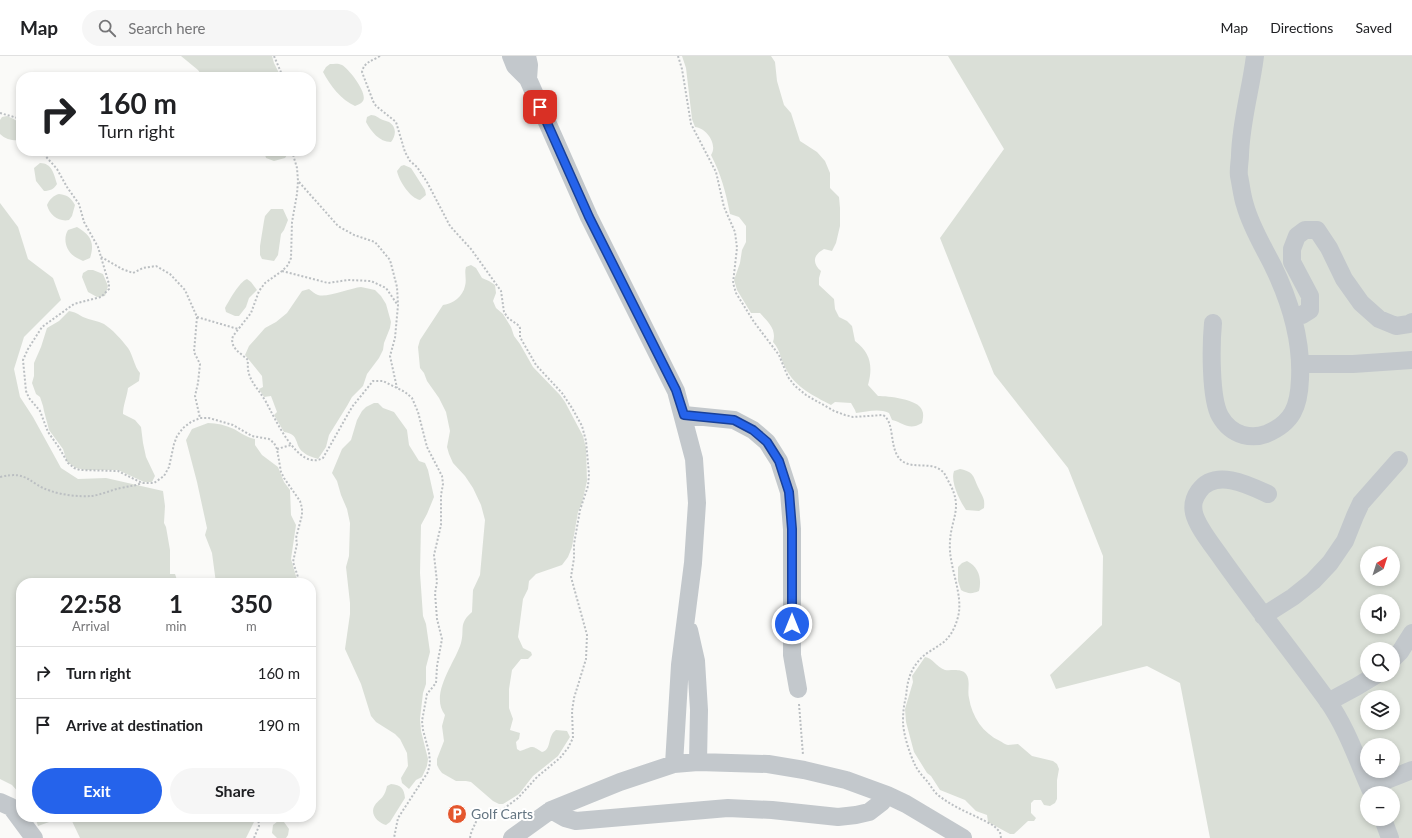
<!DOCTYPE html>
<meta charset="utf-8">
<style>
body{margin:0;font-family:Lato,sans-serif;background:#f6f6f6;color:#202124;height:100vh;display:flex;flex-direction:column;font-size:15px;white-space:nowrap}
*{box-sizing:border-box;margin:0}
p{font-size:13px;color:#757577}
.icon{flex:none;width:22px;height:22px;fill:none;stroke:currentColor;stroke-width:2;stroke-linecap:round;stroke-linejoin:round}
.map{position:relative;flex:1;overflow:hidden}
.side{position:absolute;left:16px;top:522px;width:300px;height:244px;display:flex;flex-direction:column;background:#fff;border-radius:16px;box-shadow:0 2px 6px #0003}
.side>*{flex:none}
.guide{position:absolute;left:16px;top:16px;width:300px;height:84px;border-radius:16px;box-shadow:0 2px 6px #0003;background:#fff;color:#202124;overflow:hidden}
.needle{width:26px;rotate:39deg}
.tools{position:absolute;left:1360px;top:490px;display:grid;gap:8px}
.tools a{display:grid;place-items:center;width:40px;height:40px;border-radius:50%;background:#fff;box-shadow:0 2px 6px #0003;font-size:20px}
.pin{position:absolute;display:grid;place-items:center;width:34px;height:34px;color:#fff;margin:-17px;border-radius:8px;box-shadow:0 2px 6px #0006}
.me{position:absolute;width:44px;margin:-22px;rotate:0deg;stroke-linejoin:round;filter:drop-shadow(0 0 3px #0008)}
.turn{display:flex;align-items:center;gap:14px;height:84px;padding:0 16px;font-size:18px}
.turn .icon{width:52px;height:52px;stroke-width:2.5}
.turn b{display:block;font-size:28px;line-height:34px}
.eta{display:flex;justify-content:space-evenly;align-items:center;height:68px;text-align:center}
.eta b{font-size:24px;font-weight:700;line-height:28px}
.primary-button{display:flex;gap:8px;margin-top:auto;padding:8px 16px}
.primary-button a{flex:1;height:46px;border-radius:24px;background:#2563eb;color:#fff;font-size:16px;font-weight:700;line-height:46px;text-align:center}
.primary-button a+a{background:#f6f6f6;color:#202124}
ul{padding:0;list-style:none}
li{display:flex;align-items:center;gap:12px;height:52px;padding:0 16px;border-top:1px solid #e0e0e0}
li div{flex:1}
li b{display:block;font-size:15px}
li em{font-style:normal}
header{display:flex;align-items:center;gap:24px;box-sizing:border-box;height:56px;padding:0 20px;background:#fff;border-bottom:1px solid #e0e0e0}
header strong{font-size:19px}
nav{display:flex;gap:22px;margin-inline-start:auto;font-size:14px}
.search{width:280px;height:36px;background:#f6f6f6;display:flex;align-items:center;gap:10px;box-sizing:border-box;padding:0 14px;border-radius:22px;color:#757577;font-size:15px}
.map>svg:first-child{display:block}
</style>
<header>
<strong>Map</strong>
<div class="search"><svg class="icon" aria-label="search" viewBox="0 0 24 24"><circle cx="10" cy="10" r="6"/><path d="M15 15l6 6"/></svg>Search here</div>
<nav><a>Map</a><a>Directions</a><a>Saved</a></nav>
</header>
<div class="map">
<svg width="1412" height="782" viewBox="0 0 1412 782">
<rect width="100%" height="100%" fill="#fafaf8"/>
<path fill="#dadfd7" fill-rule="evenodd" d="M181,0H272L274,7L281,21H203L198,14Z
M682,0H771L775,6L777,25L784,49L791,57L800,85L817,96L825,105L830,117V132L839,141L840,152V170L836,187L832,195L824,193C813,199 812,207 821,215L819,222V229L834,243L835,253L839,261L847,265L852,270L855,285C871,297 873,311 868,329L878,340C888,340 918,343 922,354C924,358 923,362 922,367C909,375 904,367 892,364L889,357C878,352 867,356 856,357L855,354L851,347L835,346L831,349C814,340 795,331 786,313C780,303 781,295 773,286C777,273 768,266 760,257H751L737,234L734,224L740,207L742,194L746,186V170L739,161L730,158C726,137 721,118 711,99C718,89 707,72 695,71L692,63L686,12Z
M948,0H1412V782H1210L1180,627L1147,610L1056,633L1050,619L1102,569L1103,500L1068,412L994,318L940,182L1004,93ZM1367,497H1393V523H1367ZM1367,545H1393V571H1367ZM1367,593H1393V619H1367ZM1367,641H1393V667H1367ZM1367,689H1393V715H1367ZM1367,737H1393V763H1367Z
M330,8C334,8 338,7 342,9C349,13 368,37 363,45C361,48 357,49 355,50C341,44 330,29 323,16L326,11Z
M371,59C376,59 378,62 383,64C385,65 387,65 389,66C397,71 396,80 391,86C379,86 371,75 366,66L367,61Z
M7,60C22,66 21,69 21,84C14,85 6,84 0,78V64L2,61Z
M264,95H286L287,99L285,102L274,105L266,102Z
M40,107C52,107 54,118 57,128C54,133 50,135 44,135L36,125L34,112Z
M404,109L411,112L425,134L426,139L420,144C410,142 399,125 397,115L401,110Z
M59,138C68,139 71,142 75,149L72,160L69,164C59,166 50,160 47,149C49,144 54,139 59,138Z
M0,147L18,171L28,203L53,222L61,244L24,281L14,313L20,341L33,361L61,412L78,423L106,422L163,435L165,450L164,467L166,471L170,494V518H175L178,527H21V739L12,729L0,723Z
M271,153H283L288,164L284,174L281,178L278,199L274,205L262,203L260,199V190L264,165L265,160Z
M77,171C91,179 95,187 90,202L83,205C81,204 79,203 77,202C67,197 62,184 68,174Z
M471,209L476,212L482,222L489,225L495,229L496,237L493,245L496,252L503,258L511,271L514,280L520,288L533,311L560,339L565,346L583,380L586,392L587,425L582,447L578,456L572,491L568,501L562,509L536,518L529,525L528,533L523,543L518,581L523,592L531,596L532,599L528,603H521L512,614L509,633V652L513,663L510,674L520,677L519,683L516,686L517,693L520,695C533,691 530,688 542,696C552,694 547,680 556,674L567,675L570,681L558,700L533,720L519,738L503,748H499L493,745L471,726L466,725H456L442,717L439,713L437,709V703L444,685L442,670L445,659C429,638 455,607 461,587C465,573 458,568 472,556L473,534L480,519L485,464L481,449L473,432L465,420L453,407L449,398L447,391L450,375L446,356L439,342L427,325L424,317L420,312L418,291L420,284L443,249C453,248 463,240 465,230C467,223 464,217 466,211Z
M88,214H93L103,218L108,230L105,240L97,241L88,236L82,221L83,217Z
M247,223L251,226L257,234L249,242L246,251L239,260H235L226,256L225,252C229,245 239,226 247,223Z
M361,231L375,234L381,240L386,248L391,266L390,272L384,287L383,294L379,302L367,318L363,330L352,341L347,350L329,379L326,391L318,403C313,401 307,400 303,396C294,389 300,378 284,376L274,359L277,356L271,340L264,341L259,333L263,331L262,320L245,299L249,290L265,272L276,266L287,257L302,235L309,233C312,235 315,238 318,239C327,242 351,232 361,231Z
M69,255C75,256 78,258 83,261C90,264 98,265 104,268C113,274 121,283 128,292C133,299 134,310 140,317L139,325L128,332C127,341 123,349 123,358L135,364L141,371L143,387L146,401L155,420L152,426H144L118,414H86L76,412L67,406L63,393L49,374L44,355L43,350L40,341L36,338L32,327L34,320V307L41,291L47,272L59,265Z
M374,347H378L383,352L394,356L407,374L409,389L419,405L425,407L428,414L434,441L427,458L421,469L420,517L423,560L426,568L430,596L426,611V628L423,637L420,663L421,675L428,703L427,710L422,721L416,724L409,733L402,727L401,722L408,710L407,697L400,683L395,678L376,666L371,660L361,628L345,593L350,558V547L346,511L349,500L350,467L347,453L341,439L337,425L332,417L342,393L351,384L357,364L362,355L366,351Z
M208,367C217,367 225,369 234,373C241,377 246,381 255,383V389L262,399L278,411L284,426L290,434L291,459L296,469L291,503L298,527H216L212,497L205,479L207,472L197,426L186,384L192,373Z
M960,413C975,416 973,421 979,433C983,442 985,442 984,452L979,455L966,454C960,445 950,426 954,415Z
M967,505C979,511 982,523 979,535C972,538 968,538 961,534L958,525V511L962,507Z
M925,601C933,602 936,611 945,614C951,615 961,612 966,618C971,625 967,634 969,642C972,661 983,677 1000,685C1002,686 1006,689 1008,689C1011,689 1015,688 1018,688L1032,700L1053,705L1057,708L1059,713L1057,724V743L1055,747L1050,750L1044,749L1041,744H1034L1031,747V757L1036,762L1034,765H1028L1014,778H1010L988,766L987,759L976,755L965,744L940,734L931,720L927,717L914,696L906,666L905,653L913,626L912,620Z
M391,728C401,729 404,732 405,742L390,766L386,769C378,767 369,758 375,749C381,741 384,743 387,730Z
M35,761H63L38,770Z
M70,761H255V764L246,782H80Z
M278,765L284,766L289,773L288,779L286,782H277L272,777L273,769Z"/>
<g fill="none" stroke-linecap="round" stroke-linejoin="round">
<path stroke="#bbbfc2" stroke-width="2" stroke-dasharray="2 2" stroke-linecap="butt" d="M274,0L283,21
M380,0C372,5 364,6 362,16L373,45L376,50L396,66L405,96L410,105L417,111L427,126L450,170L471,193L501,235L504,256L508,262L518,269L520,272V281L536,309L562,337L572,352L582,370L586,385L589,418L588,430L580,454L574,488V502L571,521L587,579L586,603L574,642L572,655L573,682L568,692L560,702L537,721L518,742L502,754L490,760L478,762
M678,0L682,13L691,68L716,116L724,151L735,176L737,192L733,227L736,237L754,266L779,299L788,321L795,330L806,339L834,355L845,359L853,361L883,359C896,367 888,394 902,405C914,414 933,404 944,417C946,420 948,425 950,428C963,453 951,462 950,486C948,510 964,538 958,561C955,572 950,582 941,588C933,594 923,598 917,607C909,617 907,628 906,641C904,648 903,656 903,665C903,678 910,699 916,711C919,716 923,721 927,725C931,730 934,736 938,739C955,753 976,759 994,770L1000,776L1001,782
M0,57L21,63
M41,95L57,113L67,131L79,148L84,166L98,191L109,228V233L101,241L74,248L42,271L28,293L23,304L26,335L29,342L40,355L48,376L58,390L68,407L74,412L80,414L118,415L142,427H154L164,420L169,411L174,388L177,380L183,372L191,366L200,362H209L233,369L252,380L269,383L274,387L277,393L281,416L284,422L300,445L302,452V459L296,482L297,488L293,506L300,527
M292,95L297,112L298,125L297,138L292,166L291,202L288,209L282,215L265,227L259,235L251,257L233,280C229,292 241,297 248,304C246,324 257,330 266,346C275,362 298,416 323,402L352,351L373,325H383L405,336L412,342L418,356L427,391L442,420L443,428L441,439V469L434,499L437,526L435,537L437,563L442,583L437,610L436,627L427,638L422,665L423,674L429,696L430,707L428,716L398,762L394,782
M299,126L338,170L354,179L375,186L390,204L397,231L398,249L395,282L390,300L397,332
M101,201L122,213L133,217L143,212L156,210L170,218L185,234L197,261L194,296L200,308L198,327L195,340L200,362
M282,215L328,227L348,224L371,225L386,232L397,248
M197,261L238,273
M277,393L291,389
M0,421C29,414 28,428 51,435C62,439 80,441 91,440C101,439 111,434 121,432C129,430 135,430 142,427
M799,648L803,699
M254,782L259,770L258,761
M470,782C472,768 481,766 475,752"/>
<path stroke="#c3c8cc" stroke-width="18" d="M511,0L515,10L528,23L589,161L676,335L694,403L697,447L693,507L680,609L674,708
M527,0L529,9L528,23
M1302,259L1310,254V240L1292,206V193L1297,180L1305,174H1317L1329,192L1344,223L1361,247L1379,263L1396,270L1409,268L1412,266
M1213,267C1211,288 1210,342 1220,360C1225,369 1233,376 1243,379C1251,381 1258,381 1266,378C1293,367 1299,350 1300,323C1302,283 1290,245 1273,210C1263,190 1251,171 1245,149C1242,140 1241,129 1239,120C1238,113 1240,105 1240,99C1241,65 1251,33 1255,0
M1300,308H1353L1412,304
M684,359L734,364L753,374L767,386L779,405L789,436L792,473V599L798,633
M1268,438C1249,429 1215,412 1199,435C1194,442 1192,448 1194,457C1197,471 1214,491 1222,503C1256,551 1293,597 1327,644C1347,672 1358,706 1372,737
M1263,560L1293,541L1313,525L1330,507L1345,485L1355,460L1361,447L1399,404
M689,574L696,605L699,654L698,706
M1393,603L1400,596L1412,577
M1328,646L1356,631L1376,619
M1368,728L1387,724L1412,714
M0,746L11,751L34,782
M551,754L565,762L576,765L728,752L772,754L838,761L856,759L869,756L882,746L887,739
M1383,763L1390,782
M512,782L551,754L620,726L674,708L698,706L768,708L804,714L846,724L887,739L906,748L963,782"/>
</g>
<g fill="none" stroke-linecap="round" stroke-linejoin="round">
<g stroke="#184099" stroke-width="10">
<path id="route" d="M540,51L589,161L676,334L684,359L734,364L753,374L767,386L779,405L789,436L792,473V568"/>
</g>
<use href="#route" stroke="#2563eb" stroke-width="7"/>
</g>
<defs>
<g id="parking-disc" transform="scale(1)"><circle r="9.5" fill="#e4572e" stroke="#fff"/><path d="M-3.5-5.5H1a3.5 3.5 0 0 1 0 7H-1V5.5H-3.5ZM-1-3.4V-.6H.8a1.4 1.4 0 0 0 0-2.8Z" fill="#fff"/></g>
</defs>
<g fill-rule="evenodd">
<use href="#parking-disc" x="457" y="758"/>
</g>
<g text-anchor="middle" stroke-width="4" stroke-linejoin="round" paint-order="stroke">
<g font-size="14" fill="#657683" stroke="#fff" text-anchor="start">
<text x="471" y="763">Golf Carts</text>
</g>
</g>
</svg>
<div class="tools">
<a><svg class="needle" viewBox="-14 -14 28 28"><path d="M0-13l5 13h-10z" fill="#e53935"/><path d="M0 13l5-13h-10z" fill="#757577"/></svg></a>
<a><svg class="icon" aria-label="sound" viewBox="0 0 24 24"><path d="M4 9h4l5-4v14l-5-4H4zM17 9q2 3 0 6"/></svg></a>
<a><svg class="icon" aria-label="search" viewBox="0 0 24 24"><circle cx="10" cy="10" r="6"/><path d="M15 15l6 6"/></svg></a>
<a><svg class="icon" aria-label="layers" viewBox="0 0 24 24"><path d="M12 4l9 5-9 5-9-5zM3 14l9 5 9-5"/></svg></a>
<a>+</a>
<a>−</a>
</div>
<div class="pin" style="left:540px;top:51px;background:#d93025"><svg class="icon" aria-label="arrive" viewBox="0 0 24 24"><path d="M6 21V4h12l-3 4 3 4H6"/></svg></div>
<svg class="me" style="left:792px;top:568px" viewBox="-20 -20 40 40"><circle r="17" fill="#2563eb" stroke="#fff" stroke-width="3"/><path d="M0-11L8 9 0 5-8 9z" fill="#fff"/></svg>
<div class="guide">
<div class="turn"><svg class="icon" aria-label="right" viewBox="0 0 24 24"><path d="M7 20v-9h11M14 6l5 5-5 5"/></svg><div><b>160 m</b>Turn right</div></div>
</div>
<section class="side">
<div class="eta">
<div><b>22:58</b><p>Arrival</p></div>
<div><b>1</b><p>min</p></div>
<div><b>350</b><p>m</p></div>
</div>
<ul>
<li><svg class="icon" aria-label="right" viewBox="0 0 24 24"><path d="M7 20v-9h11M14 6l5 5-5 5"/></svg><div><b>Turn right</b></div><em>160 m</em></li>
<li><svg class="icon" aria-label="arrive" viewBox="0 0 24 24"><path d="M6 21V4h12l-3 4 3 4H6"/></svg><div><b>Arrive at destination</b></div><em>190 m</em></li>
</ul>
<div class="primary-button"><a>Exit</a><a>Share</a></div>
</section>
</div>
